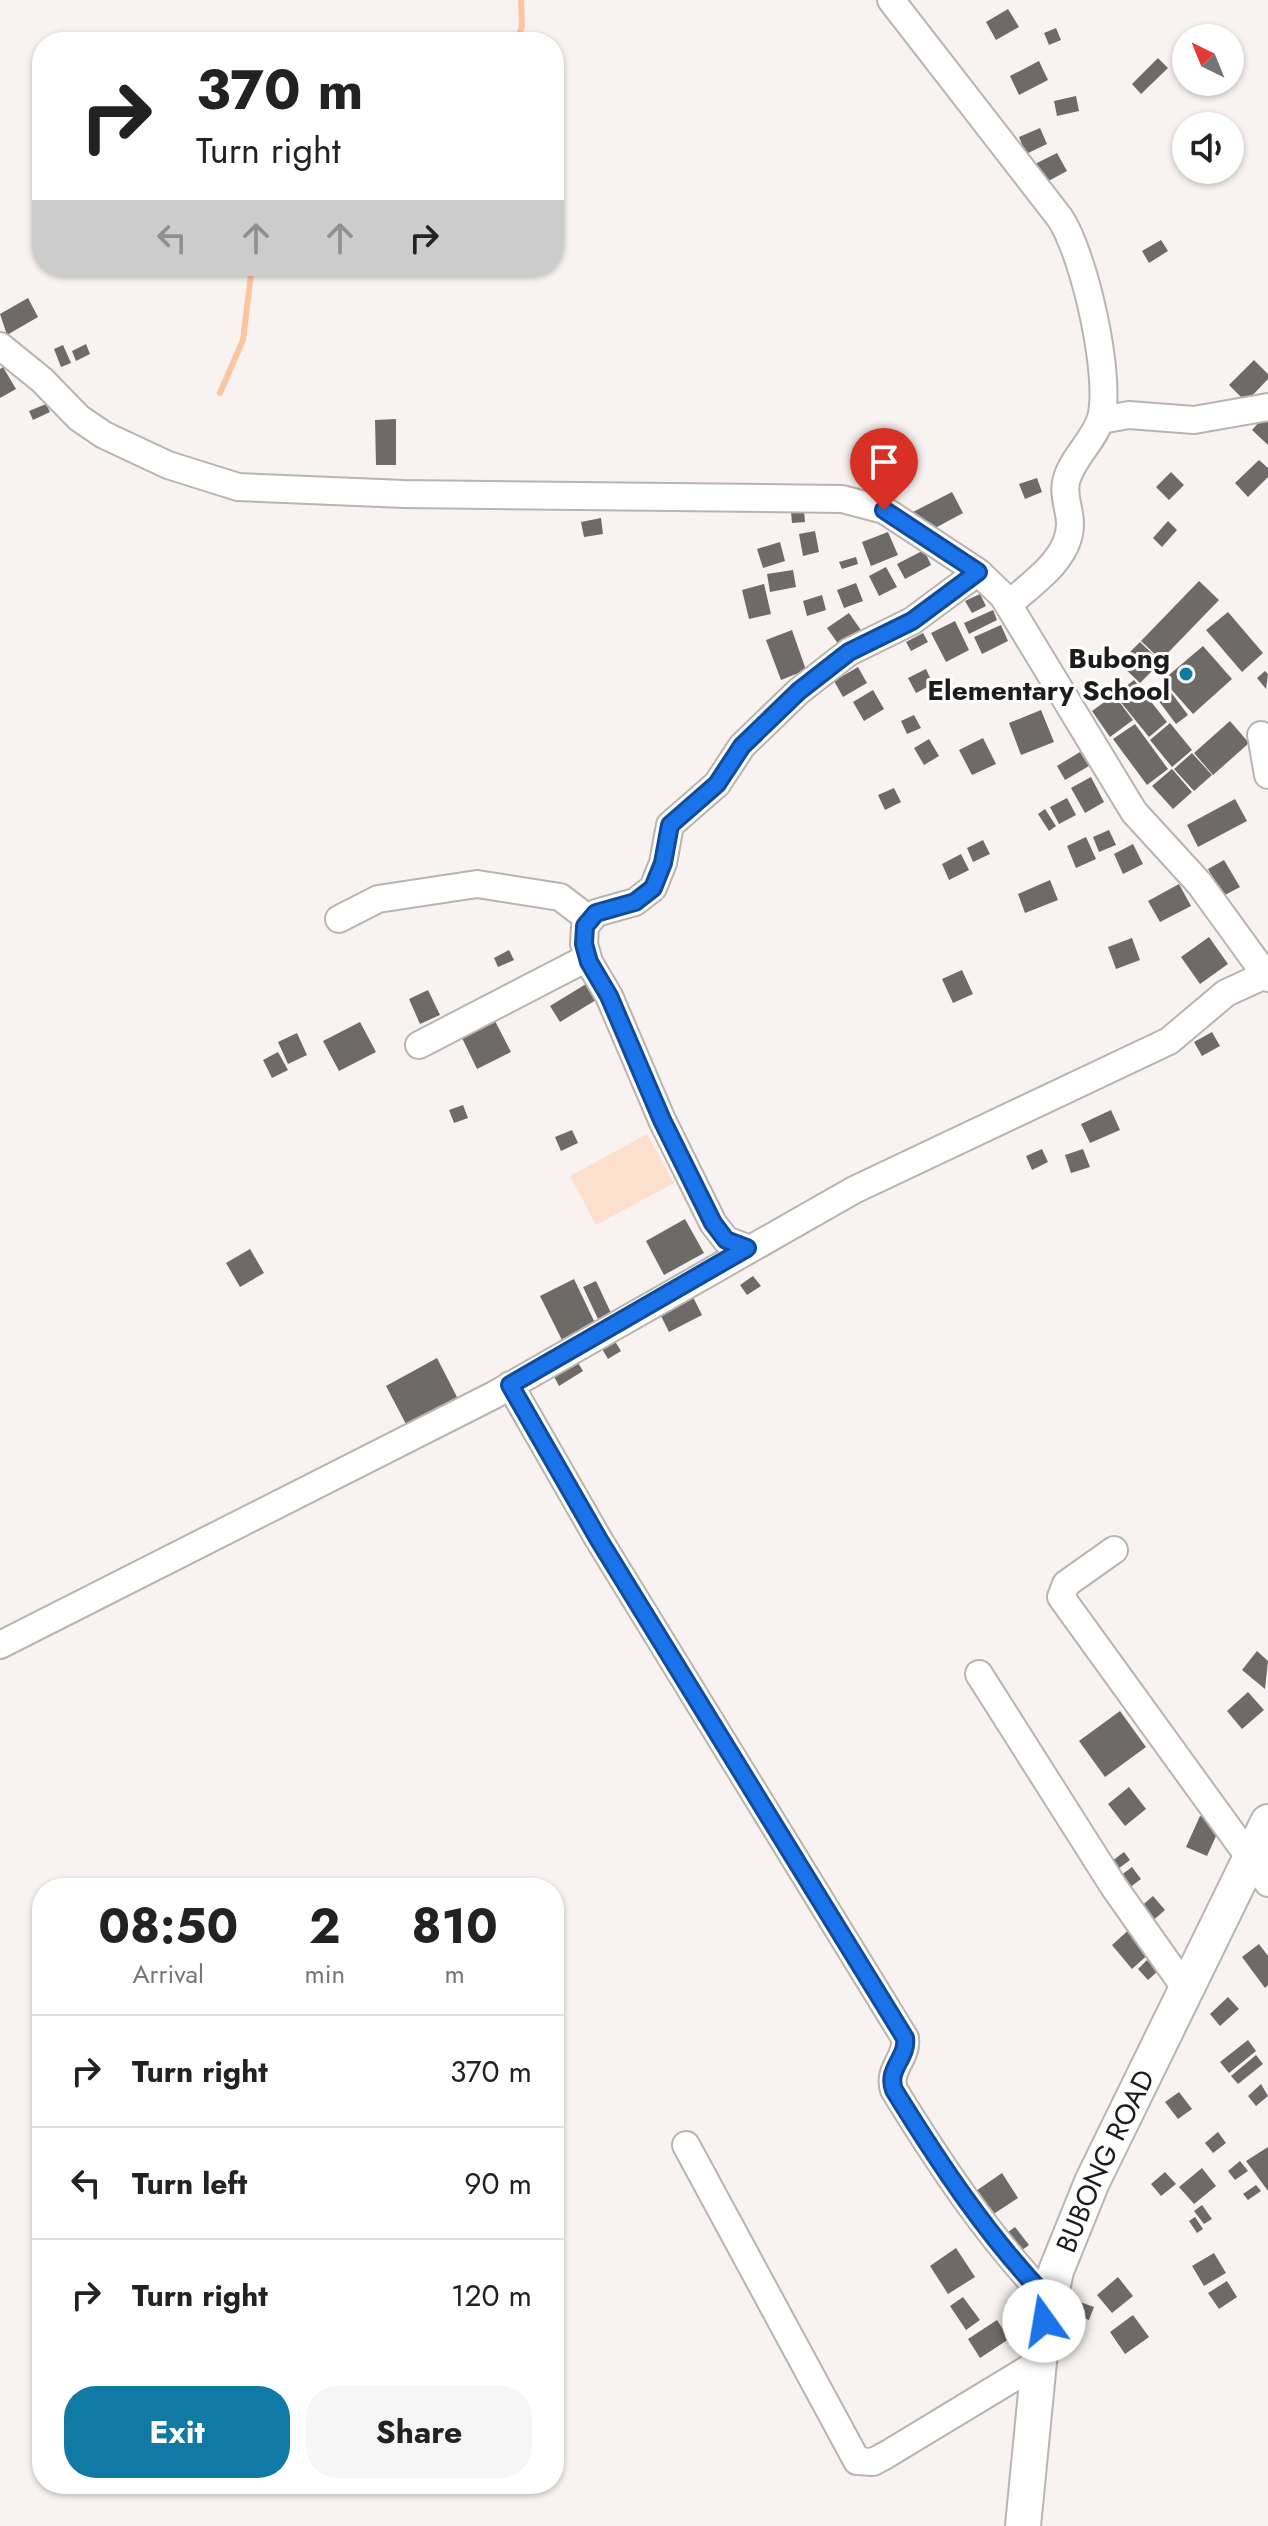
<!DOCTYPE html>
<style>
body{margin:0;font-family:Jost,sans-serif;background:#f6f6f6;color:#222;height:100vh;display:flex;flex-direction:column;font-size:30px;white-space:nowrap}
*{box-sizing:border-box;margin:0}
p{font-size:26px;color:#767676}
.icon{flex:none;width:44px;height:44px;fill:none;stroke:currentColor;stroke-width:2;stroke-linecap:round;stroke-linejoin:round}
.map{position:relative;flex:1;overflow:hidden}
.side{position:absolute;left:32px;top:1878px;width:532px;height:616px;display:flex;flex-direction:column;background:#fff;border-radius:32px;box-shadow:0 2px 6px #0004}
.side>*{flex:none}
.guide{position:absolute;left:32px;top:32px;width:532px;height:244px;border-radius:32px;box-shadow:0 2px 6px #0004;background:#fff;color:#222;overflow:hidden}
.needle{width:52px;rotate:317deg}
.fabs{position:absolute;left:1172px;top:24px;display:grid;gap:16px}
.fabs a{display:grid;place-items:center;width:72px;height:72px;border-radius:50%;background:#fff;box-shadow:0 2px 6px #0004;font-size:40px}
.pin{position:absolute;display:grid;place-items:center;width:68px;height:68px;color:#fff;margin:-82px -34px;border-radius:50% 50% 50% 0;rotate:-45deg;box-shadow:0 0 8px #0007}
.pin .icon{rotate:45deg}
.me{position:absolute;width:88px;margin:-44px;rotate:347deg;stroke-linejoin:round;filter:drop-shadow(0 0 6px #0008)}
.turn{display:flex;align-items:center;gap:28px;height:168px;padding:0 32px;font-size:36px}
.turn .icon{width:104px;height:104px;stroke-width:2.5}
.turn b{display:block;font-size:56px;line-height:68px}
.lanes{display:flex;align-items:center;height:76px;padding:0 32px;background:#0003;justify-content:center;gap:40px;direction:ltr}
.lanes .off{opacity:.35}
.eta{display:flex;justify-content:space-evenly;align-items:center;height:136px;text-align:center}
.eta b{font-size:48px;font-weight:700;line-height:56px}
.cta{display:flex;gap:16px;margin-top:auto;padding:16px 32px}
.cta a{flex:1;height:92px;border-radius:32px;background:#1079a4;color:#fff;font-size:32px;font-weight:700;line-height:92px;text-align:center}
.cta a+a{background:#f6f6f6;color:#222}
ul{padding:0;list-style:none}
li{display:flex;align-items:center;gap:24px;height:112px;padding:0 32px;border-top:2px solid #e0e0e0}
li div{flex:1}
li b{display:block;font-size:30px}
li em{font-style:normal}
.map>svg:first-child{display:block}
</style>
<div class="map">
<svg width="1268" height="2526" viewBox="0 0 1268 2526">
<rect width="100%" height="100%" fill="#f8f3f0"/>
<path fill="#fddfcd" d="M647,1134L674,1183L596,1225L570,1176Z"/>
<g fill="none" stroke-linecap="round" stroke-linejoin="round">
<path stroke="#fcc5a2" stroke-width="6" d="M517,42L522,26L521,0
M220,393L243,340L252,266"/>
</g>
<path fill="#6e6a67" d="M1008,9L1019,27L996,40L986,22Z
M1056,28L1061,40L1049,45L1044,33Z
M1158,58L1168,68L1141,94L1132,84Z
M1039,61L1048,80L1019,95L1010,76Z
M1076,96L1079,111L1057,116L1054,101Z
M1040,128L1047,144L1026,154L1019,137Z
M1057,153L1067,171L1041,185L1031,166Z
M1161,240L1168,251L1149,263L1142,251Z
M28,298L38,317L7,335L0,314Z
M86,344L90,354L76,361L72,351Z
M63,345L71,363L61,367L54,349Z
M1254,360L1268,374V379L1246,402L1229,385Z
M3,367L16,389L0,398V369Z
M46,404L50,412L33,420L29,411Z
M1268,412V445L1252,430Z
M396,419V465H376L375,420Z
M1259,460L1268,468V477L1248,497L1235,483Z
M1171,472L1184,485L1169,500L1156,487Z
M1037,478L1042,492L1025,499L1019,484Z
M952,492L963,513L924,534L913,512Z
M804,510L805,522L792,523L791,512Z
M601,518L603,534L584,537L581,522Z
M1168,521L1177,530L1162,547L1153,538Z
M815,531L819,552L803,556L799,534Z
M888,532L898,555L871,566L862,542Z
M780,542L785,561L763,568L757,549Z
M924,550L931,565L905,579L897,564Z
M856,557L858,564L842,569L839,562Z
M886,567L897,587L879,596L869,576Z
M793,570L796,587L770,592L767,574Z
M1199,581L1219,600L1161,660L1141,641Z
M856,583L863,601L844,608L837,590Z
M764,584L771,614L749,619L742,590Z
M980,594L986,606L972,613L965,601Z
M822,595L826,610L807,616L803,601Z
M993,610L997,620L969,634L964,623Z
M1228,612L1263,653L1242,672L1206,630Z
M849,613L863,633L841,648L827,628Z
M955,621L969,650L946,662L931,633Z
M1001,625L1008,641L982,654L974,637Z
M792,630L806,670L781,680L766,640Z
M923,633L928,642L911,651L906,642Z
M1140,642L1161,662L1140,683L1119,663Z
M1203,646L1232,679L1193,714L1163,680Z
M858,667L867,683L843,697L834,681Z
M926,669L933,684L916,693L908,678Z
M1265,671L1268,674L1266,689L1257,678Z
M1134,680L1167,722L1149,737L1115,695Z
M873,690L884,709L864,721L853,702Z
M1170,691L1188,715L1176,724L1158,700Z
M1114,695L1133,720L1110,737L1092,711Z
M1041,710L1054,742L1021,755L1009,723Z
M914,715L921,728L907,734L901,721Z
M1230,721L1249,743L1213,775L1194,753Z
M1170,723L1192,750L1172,767L1150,740Z
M1135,724L1168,769L1147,785L1113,739Z
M983,738L996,764L972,775L959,750Z
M929,739L939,756L924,765L914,748Z
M1080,752L1089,766L1065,780L1057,766Z
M1192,753L1212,775L1194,791L1174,769Z
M1172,769L1192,792L1173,809L1152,786Z
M1091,777L1104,802L1085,813L1071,788Z
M894,788L901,802L885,810L878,795Z
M1067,798L1076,815L1059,824L1050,807Z
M1235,799L1247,821L1198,847L1187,825Z
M1045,809L1056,826L1049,831L1038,814Z
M1109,830L1116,845L1099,852L1093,837Z
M1086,837L1096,859L1076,868L1067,846Z
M983,840L990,854L973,862L967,848Z
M1133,844L1143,864L1123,874L1114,854Z
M961,854L969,870L949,880L942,864Z
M1224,860L1240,887L1223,896L1208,869Z
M1050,880L1058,900L1025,913L1018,894Z
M1179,884L1191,906L1160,922L1148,901Z
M1209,937L1228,964L1200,984L1181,957Z
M1132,938L1140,960L1116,969L1108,947Z
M509,950L514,960L498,967L494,958Z
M962,970L973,994L953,1003L942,979Z
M586,984L596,1000L560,1022L550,1006Z
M428,990L440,1015L420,1024L409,999Z
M495,1021L511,1052L477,1069L462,1038Z
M360,1022L376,1052L339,1071L323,1041Z
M1212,1032L1220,1046L1202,1056L1194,1042Z
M297,1033L307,1055L288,1064L278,1042Z
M278,1052L288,1070L272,1078L263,1060Z
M463,1105L468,1118L454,1123L449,1110Z
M1111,1110L1120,1130L1090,1143L1081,1124Z
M572,1130L578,1143L561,1151L555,1137Z
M1042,1149L1048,1162L1032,1170L1026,1156Z
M1083,1149L1090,1167L1071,1173L1065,1155Z
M685,1219L704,1253L664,1275L646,1241Z
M250,1249L264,1273L240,1287L226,1263Z
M753,1276L761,1286L747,1295L740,1285Z
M574,1279L595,1323L562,1340L540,1296Z
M596,1281L611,1313L598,1319L583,1287Z
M691,1293L702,1315L669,1332L658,1310Z
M611,1335L621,1351L608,1359L598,1342Z
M573,1355L583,1371L559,1386L550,1369Z
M437,1358L458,1399L407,1426L386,1386Z
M1257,1651L1268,1661L1265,1689L1242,1670Z
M1248,1692L1264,1710L1242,1729L1227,1711Z
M1120,1711L1146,1747L1105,1777L1079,1741Z
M1129,1787L1146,1809L1125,1826L1108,1804Z
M1200,1816L1221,1825L1207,1856L1186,1847Z
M1124,1852L1130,1860L1118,1869L1112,1861Z
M1132,1867L1141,1879L1129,1888L1120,1876Z
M1153,1896L1165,1910L1150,1923L1138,1909Z
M1132,1927L1152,1951L1132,1969L1112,1945Z
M1259,1944L1268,1956V1985L1265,1988L1242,1957Z
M1147,1960L1158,1971L1148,1980L1138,1969Z
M1228,1997L1239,2009L1220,2026L1210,2014Z
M1248,2040L1256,2051L1229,2073L1220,2062Z
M1256,2055L1263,2064L1238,2084L1231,2076Z
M1261,2084L1268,2096L1256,2106L1248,2096Z
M1179,2092L1192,2109L1178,2119L1165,2102Z
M1218,2132L1226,2143L1213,2153L1205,2143Z
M1268,2147V2191L1246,2161Z
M1240,2161L1248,2171L1235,2180L1228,2171Z
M1202,2168L1216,2186L1194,2204L1179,2187Z
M1165,2172L1176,2184L1161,2196L1151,2184Z
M1002,2173L1018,2198L989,2217L973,2193Z
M1256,2185L1261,2191L1248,2200L1243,2194Z
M1202,2205L1212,2219L1204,2224L1194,2211Z
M1195,2217L1203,2229L1197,2233L1189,2221Z
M1015,2227L1029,2245L1014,2256L1000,2238Z
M956,2248L975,2277L948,2294L930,2266Z
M1214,2253L1226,2273L1204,2286L1192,2266Z
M1118,2277L1133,2296L1112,2313L1097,2295Z
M1227,2281L1237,2297L1219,2309L1208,2293Z
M963,2297L980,2320L966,2330L950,2306Z
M1080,2302L1094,2307L1089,2320L1075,2315Z
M1133,2315L1149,2337L1125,2354L1110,2332Z
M997,2320L1009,2339L980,2358L968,2339Z"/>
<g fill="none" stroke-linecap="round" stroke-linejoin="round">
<g stroke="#b8b4b1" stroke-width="30">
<path id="minor" d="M891,0L1060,218C1084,254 1112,376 1101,418C1094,441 1071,459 1066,482C1063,496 1070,510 1070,524C1070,559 1032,583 1009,604
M0,346L42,380L79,418L104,435L168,465L238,487L404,494L842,499L884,510L978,572L1003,596L1134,812L1199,883L1268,978
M1101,420L1129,415L1194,420L1268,407
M1261,735L1268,775
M339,919L378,899L477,884L560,897L589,919
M419,1045L587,958
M747,1248L726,1240L713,1223L662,1120L609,996L589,962L584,944L585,926L596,913L635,902L653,888L663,863L670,825L717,784L742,746L799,691L849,652L912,621L978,572
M510,1385L599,1540L905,2038C908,2058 887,2069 894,2090C939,2163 988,2237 1048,2299
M1114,1550L1066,1584L1061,1597L1268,1883
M0,1645L494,1395L854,1190L1169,1041L1226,993L1265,975
M979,1674L1114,1887L1186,1989
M686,2145L857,2461L873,2462L886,2455L1038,2363"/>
</g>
<g stroke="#b8b4b1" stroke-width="38">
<g id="major">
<path id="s1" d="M1023,2526L1041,2341L1056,2271L1092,2182L1268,1822"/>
</g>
</g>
<use href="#minor" stroke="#fff" stroke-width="26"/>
<use href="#major" stroke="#fff" stroke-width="34"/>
</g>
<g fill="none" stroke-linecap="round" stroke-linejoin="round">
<g stroke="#114b97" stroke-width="20">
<path id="route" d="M884,510L978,572L912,621L849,652L799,691L742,746L717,784L670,825L663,863L653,888L635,902L596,913L585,926L584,944L589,962L609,996L662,1120L713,1223L726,1240L747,1248L510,1385L599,1540L905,2038C908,2058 886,2069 894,2090C939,2163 988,2237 1048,2299L1044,2321"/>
</g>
<use href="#route" stroke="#1a73e8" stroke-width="14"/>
</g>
<circle fill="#1079a4" stroke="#fff" stroke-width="3" cx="1186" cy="674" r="8"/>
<g text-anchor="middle" stroke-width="6" stroke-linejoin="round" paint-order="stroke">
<g font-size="28" font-weight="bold" fill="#1e1c1b" stroke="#fff" text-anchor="end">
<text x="1170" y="668">Bubong<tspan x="1170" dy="32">Elementary School</tspan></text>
</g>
<g font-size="28" fill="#1e1c1b" stroke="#fff">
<text dy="10" stroke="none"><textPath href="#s1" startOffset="378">BUBONG ROAD</textPath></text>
</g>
</g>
</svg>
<div class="fabs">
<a><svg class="needle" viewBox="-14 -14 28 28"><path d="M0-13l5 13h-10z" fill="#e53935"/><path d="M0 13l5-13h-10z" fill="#767676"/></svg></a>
<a><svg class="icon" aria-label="sound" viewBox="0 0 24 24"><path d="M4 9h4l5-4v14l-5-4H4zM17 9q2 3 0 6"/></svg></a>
</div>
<div class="pin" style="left:884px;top:510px;background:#d93025"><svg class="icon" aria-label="arrive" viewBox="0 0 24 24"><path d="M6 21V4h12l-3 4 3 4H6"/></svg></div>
<svg class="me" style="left:1044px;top:2321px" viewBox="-20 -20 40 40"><circle r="19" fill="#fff"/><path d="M0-13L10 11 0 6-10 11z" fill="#1a73e8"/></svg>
<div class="guide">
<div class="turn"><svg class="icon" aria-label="right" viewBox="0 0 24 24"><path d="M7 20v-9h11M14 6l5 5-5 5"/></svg><div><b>370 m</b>Turn right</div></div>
<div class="lanes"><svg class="icon off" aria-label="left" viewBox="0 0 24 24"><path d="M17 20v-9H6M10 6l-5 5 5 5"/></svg><svg class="icon off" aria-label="ahead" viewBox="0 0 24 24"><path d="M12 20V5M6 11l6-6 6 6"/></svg><svg class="icon off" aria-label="ahead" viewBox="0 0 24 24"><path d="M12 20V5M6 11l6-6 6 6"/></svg><svg class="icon" aria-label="right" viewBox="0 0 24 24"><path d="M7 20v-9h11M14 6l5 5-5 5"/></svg></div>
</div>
<section class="side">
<div class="eta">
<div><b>08:50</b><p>Arrival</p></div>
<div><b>2</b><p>min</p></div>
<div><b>810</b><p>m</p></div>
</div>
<ul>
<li><svg class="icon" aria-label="right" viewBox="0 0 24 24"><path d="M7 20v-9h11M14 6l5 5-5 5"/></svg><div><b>Turn right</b></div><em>370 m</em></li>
<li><svg class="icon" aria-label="left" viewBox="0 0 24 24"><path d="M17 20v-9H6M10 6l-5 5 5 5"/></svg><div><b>Turn left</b></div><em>90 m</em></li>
<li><svg class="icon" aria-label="right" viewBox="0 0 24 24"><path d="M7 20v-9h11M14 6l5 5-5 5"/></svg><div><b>Turn right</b></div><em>120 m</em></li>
</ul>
<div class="cta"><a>Exit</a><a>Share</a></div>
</section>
</div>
